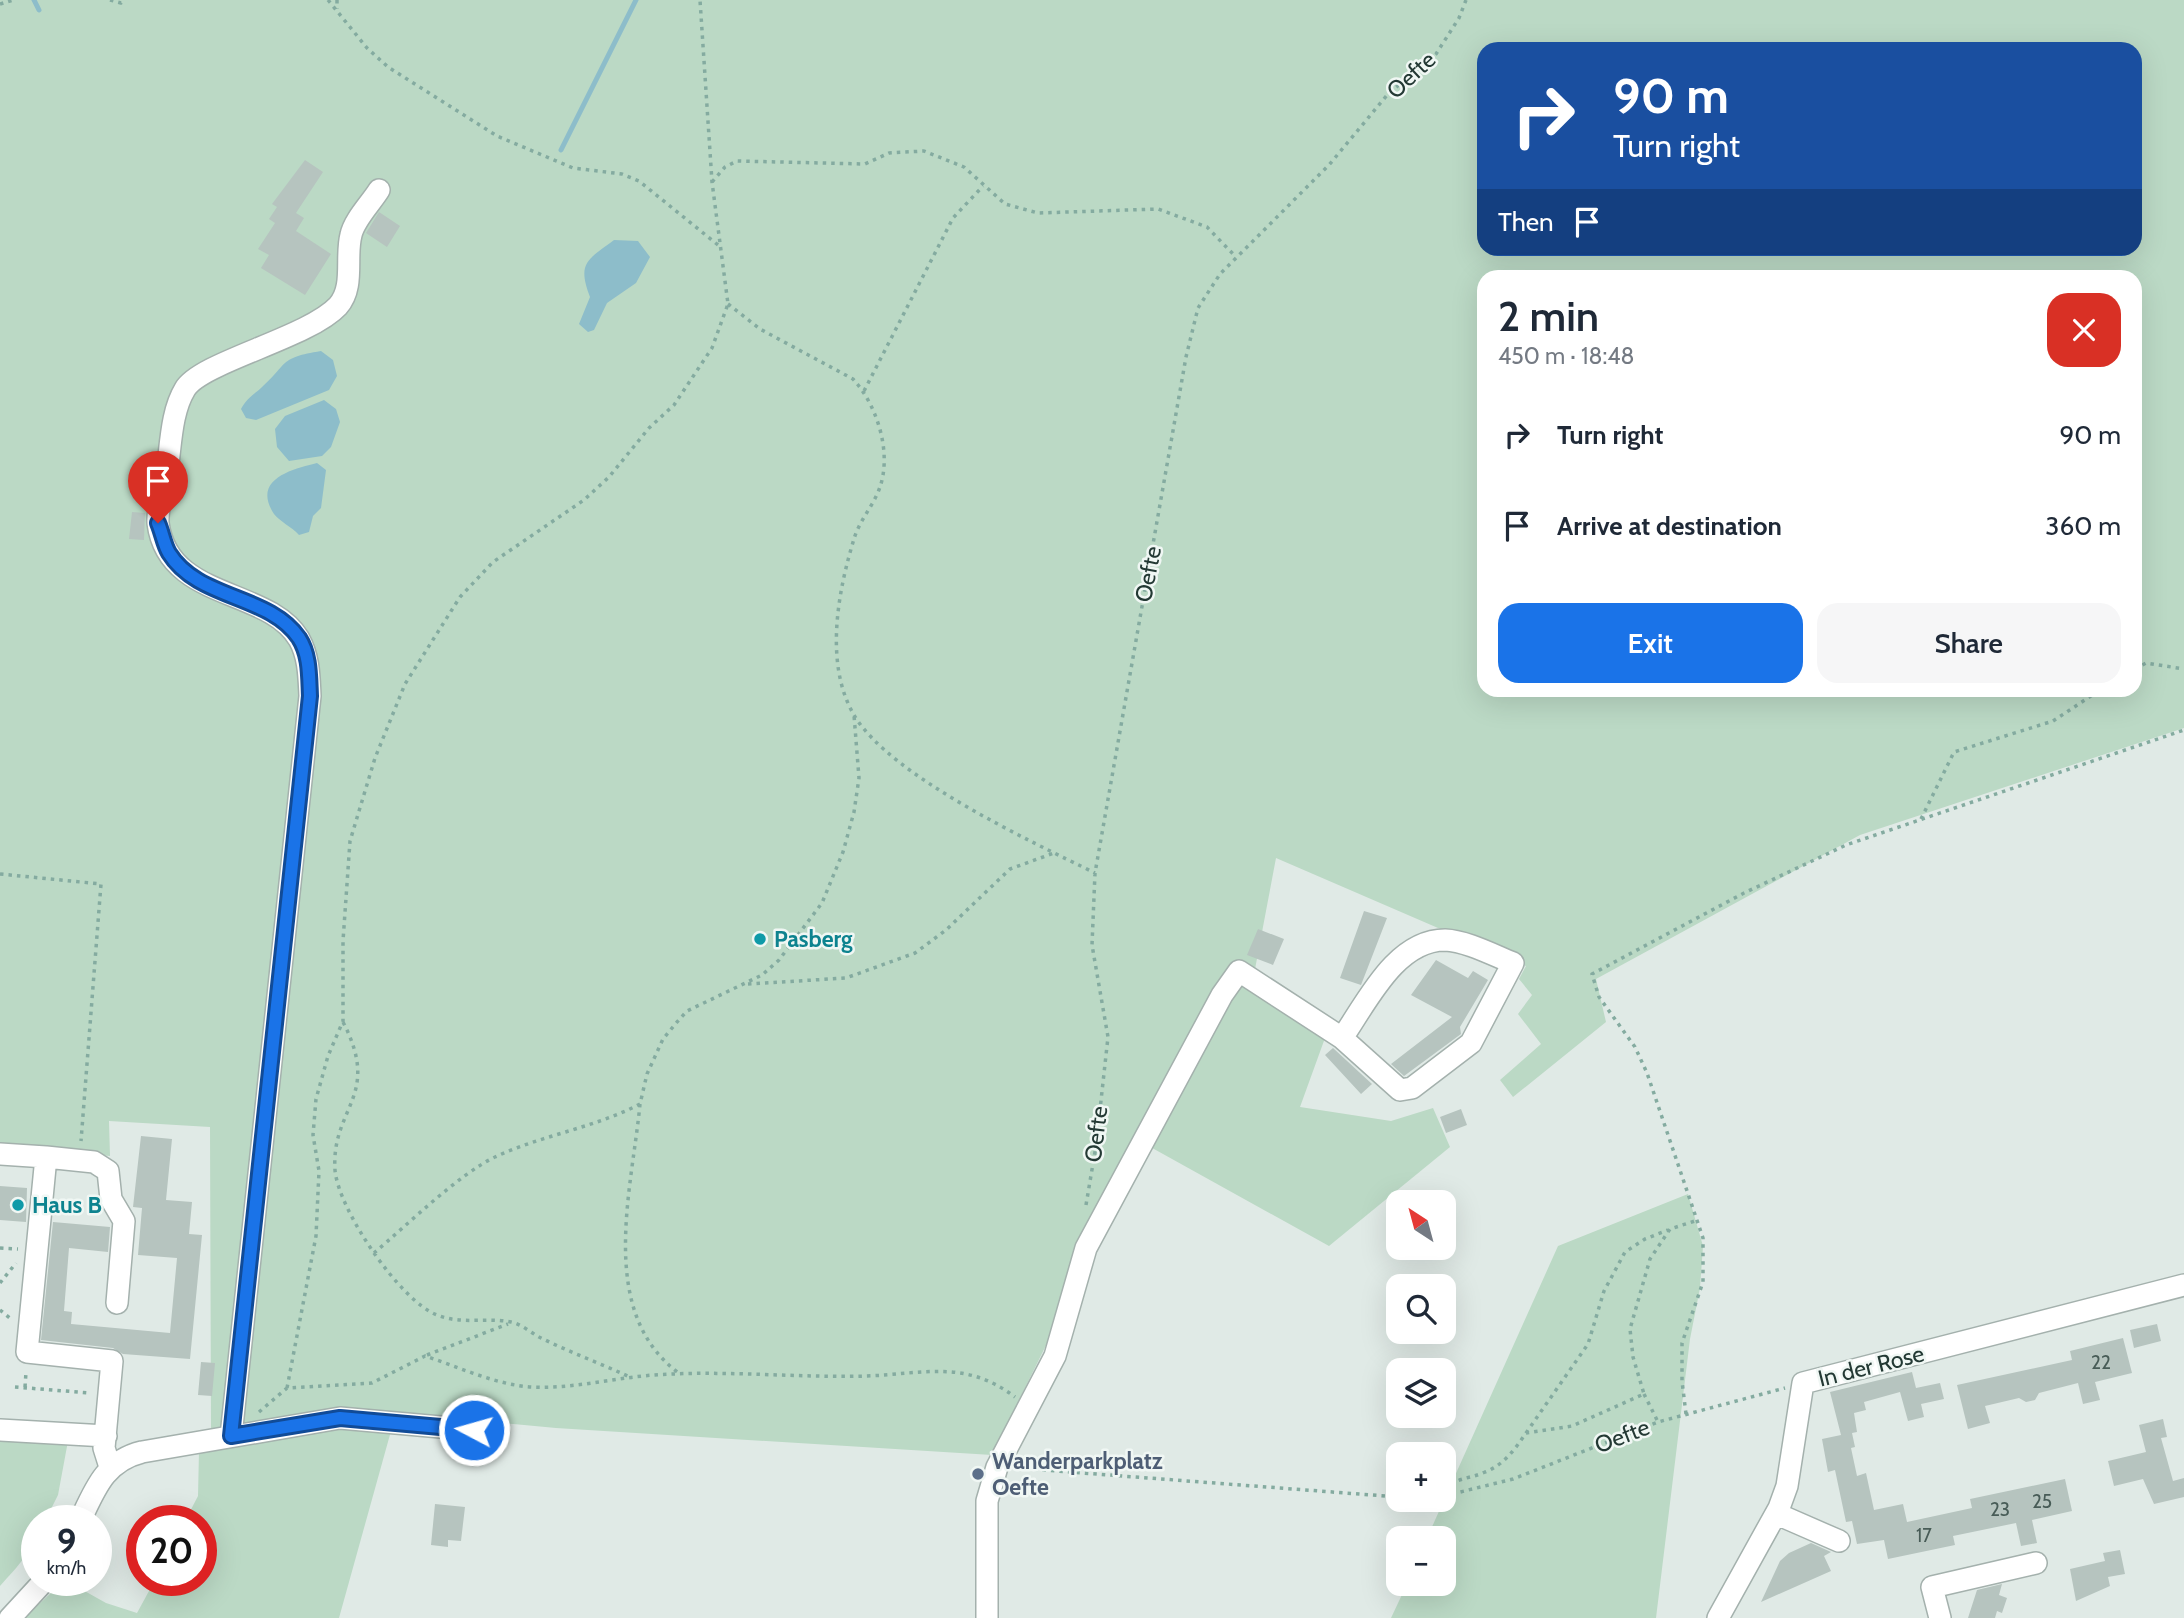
<!DOCTYPE html>
<meta charset="utf-8">
<style>
body{margin:0;font-family:Cabin,sans-serif;background:#f6f6f7;color:#1f2937;height:100vh;display:flex;flex-direction:column;font-size:26px;white-space:nowrap}
*{box-sizing:border-box;margin:0}
p{font-size:23px;color:#747a83}
.icon{flex:none;width:38px;height:38px;fill:none;stroke:currentColor;stroke-width:2;stroke-linecap:round;stroke-linejoin:round}
.map{position:relative;flex:1;overflow:hidden}
.sheet{position:absolute;left:1477px;top:270px;width:665px;height:427px;display:flex;flex-direction:column;background:#fff;border-radius:21px;box-shadow:0 7px 28px #0002}
.sheet>*{flex:none}
.hud{position:absolute;left:1477px;top:42px;width:665px;height:214px;border-radius:21px;box-shadow:0 7px 28px #0002;background:#1a4fa0;color:#fff;overflow:hidden}
.needle{width:46px;rotate:324deg}
.tools{position:absolute;left:1386px;top:1190px;display:grid;gap:14px}
.tools a{display:grid;place-items:center;width:70px;height:70px;border-radius:14px;background:#fff;box-shadow:0 7px 28px #0002;font-size:35px}
.speed{position:absolute;left:21px;top:1505px;display:flex;gap:14px;font-size:35px;font-weight:700;text-align:center}
.speed>*{display:grid;place-content:center;width:91px;height:91px;border-radius:50%;background:#fff;box-shadow:0 7px 28px #0002;line-height:1}
.speed small{font-size:18px;font-weight:400}
.speed .limit{border:10px solid #d22;background:#fff;color:#111}
.pin{position:absolute;display:grid;place-items:center;width:60px;height:60px;color:#fff;margin:-72px -30px;border-radius:50% 50% 50% 0;rotate:-45deg;box-shadow:0 0 7px #0007}
.pin .icon{rotate:45deg}
.me{position:absolute;width:77px;margin:-38px;rotate:276deg;stroke-linejoin:round;filter:drop-shadow(0 0 5px #0008)}
.turn{display:flex;align-items:center;gap:24px;height:147px;padding:0 21px;font-size:32px}
.turn .icon{width:91px;height:91px;stroke-width:2.5}
.turn b{display:block;font-size:49px;line-height:60px}
.then{display:flex;align-items:center;height:66px;padding:0 21px;background:#0003;gap:14px;font-size:26px}
.round{display:grid;place-items:center;flex:none;width:74px;height:74px;border-radius:21px;background:#f6f6f7}
.head{display:flex;align-items:center;justify-content:space-between;height:119px;padding:0 21px}
h1{font-size:42px;font-weight:600;line-height:52px}
.button{display:flex;gap:14px;margin-top:auto;padding:14px 21px}
.button a{flex:1;height:80px;border-radius:21px;background:#1a73e8;color:#fff;font-size:28px;font-weight:600;line-height:80px;text-align:center}
.button a+a{background:#f6f6f7;color:#1f2937}
ul{padding:0;list-style:none}
li{display:flex;align-items:center;gap:21px;height:91px;padding:0 21px}
li div{flex:1}
li b{display:block;font-size:26px}
li em{font-style:normal}
.map>svg:first-child{display:block}
</style>
<div class="map">
<svg width="2184" height="1618" viewBox="0 0 2184 1618">
<rect width="100%" height="100%" fill="#e0eae6"/>
<path fill="#bbd9c5" fill-rule="evenodd" d="M0,0H2184V728L1860,835L1596,979L1606,1022L1513,1097L1500,1080L1541,1044L1518,1014L1532,995L1519,979L1526,966L1276,858L1252,985L1325,1038L1300,1107L1391,1121L1433,1108L1450,1147L1329,1246L1145,1144L992,1455L556,1428L396,1413L339,1618H24L65,1580L106,1603L137,1613L155,1580H201V1521H185L198,1496L199,1451L211,1433L210,1127L109,1121L110,1156L0,1145ZM1484,49H2135V248H1484ZM1484,276H2135V690H1484Z
M1688,1194L1703,1246L1700,1288L1690,1339L1656,1618H1391L1407,1584H1444V1538H1427L1558,1246Z
M0,1438L68,1441L58,1495L45,1521H37C37,1548 18,1566 0,1586Z"/>
<path fill="#8dbdca" d="M614,240L638,241L650,257L636,283L607,303L594,330L588,332L579,324L590,297C577,263 587,260 614,240Z
M321,351L333,360L337,376L329,390L256,420L246,418L241,409C247,398 252,396 261,388C289,363 278,358 321,351Z
M324,400L336,409L340,422L331,447L322,456L289,461L277,447L275,429L285,416Z
M317,463L326,470L321,508L313,516L309,532L299,535C292,527 279,521 274,514C251,479 293,469 317,463Z"/>
<g fill="none" stroke-linecap="round" stroke-linejoin="round">
<path stroke="#8dbdca" stroke-width="5" d="M34,0L39,10
M561,150L636,0"/>
</g>
<path fill="#b6c4bf" d="M305,160L323,172L296,213L304,218L296,231L331,254L305,295L261,268L269,255L258,249L275,223L269,219L277,207L272,204Z
M379,212L400,226L387,247L366,233Z
M132,512L145,513L144,540L129,539Z
M1364,911L1387,918L1361,985L1340,978Z
M1258,929L1284,939L1273,965L1247,955Z
M1436,960L1468,978L1473,971L1488,980L1460,1027L1461,1034L1404,1076L1391,1064L1452,1017L1411,995Z
M1333,1048L1372,1084L1361,1094L1325,1055Z
M1461,1109L1467,1125L1446,1133L1440,1117Z
M141,1136L172,1139L166,1200L192,1202L189,1234L202,1235L190,1359L123,1354L113,1348L41,1340L53,1222L110,1227L108,1252L69,1248L64,1311L72,1312L71,1324L170,1333L177,1258L138,1255L142,1208L133,1207Z
M0,1186L27,1188L26,1222L0,1220Z
M2157,1324L2161,1341L2134,1348L2130,1330Z
M2123,1338L2132,1373L2095,1382L2100,1400L2083,1404L2078,1383L2039,1393L2035,1400L2026,1402L2019,1398L1985,1406L1990,1423L1968,1429L1957,1385L2072,1360L2070,1351Z
M201,1362L215,1363L212,1396L198,1395Z
M1912,1372L1916,1388L1940,1383L1944,1399L1921,1404L1924,1417L1908,1421L1900,1392L1864,1402L1866,1410L1854,1413L1857,1432L1852,1433L1855,1447L1851,1448L1857,1476L1866,1473L1874,1510L1903,1504L1907,1522L1972,1508L1970,1499L2065,1479L2072,1511L2032,1520L2037,1543L2021,1546L2016,1523L1953,1536L1955,1545L1888,1559L1884,1540L1857,1544L1852,1521L1846,1522L1835,1470L1828,1472L1822,1439L1841,1435L1830,1392Z
M2163,1419L2167,1437L2161,1438L2173,1481L2184,1478V1497L2154,1504L2143,1479L2114,1486L2108,1461L2146,1452L2139,1425Z
M483,1421L496,1422L494,1439L485,1438L487,1430Z
M435,1504L465,1507L461,1541L448,1540V1547L431,1545Z
M1811,1543L1831,1552L1824,1556L1831,1571L1761,1602L1780,1561L1789,1553Z
M2120,1550L2125,1574L2108,1577L2110,1586L2076,1601L2070,1569L2105,1561L2103,1553Z
M2002,1584L1999,1595L2007,1598L2002,1613L1997,1611L1995,1618H1968L1977,1590Z"/>
<g fill="none" stroke-linecap="round" stroke-linejoin="round">
<g stroke="#a4b1ad" stroke-width="24">
<path id="minor" d="M0,1154L46,1157L27,1352L112,1361L104,1448L110,1467
M46,1157L94,1162L108,1171L111,1199L124,1221L117,1303
M0,1430L106,1436
M231,1436L310,696C309,676 309,657 299,639C268,587 168,601 158,523C157,508 164,486 167,471C171,445 171,412 185,389C201,362 308,338 338,306C355,287 345,257 351,235C354,220 371,203 379,190
M1777,1514L1839,1541
M80,1521C95,1489 105,1461 142,1452L340,1418L474,1430
M10,1618L45,1580
M987,1618V1501L997,1467L1055,1356L1086,1248L1222,995L1239,971L1342,1038L1400,1090L1412,1088L1471,1043L1513,963C1493,955 1467,941 1445,940C1395,940 1366,1004 1342,1038
M1718,1618L1779,1508L1787,1486L1803,1383L2184,1285
M1940,1618L1932,1587L2036,1563"/>
</g>
<path stroke="#84aba0" stroke-width="3.5" stroke-dasharray="3.5 5" stroke-linecap="butt" d="M110,0L121,3L124,0
M328,0L367,48L388,67L497,136L573,168L622,174L639,181L718,245
M337,0V9
M0,4L13,0
M712,182L725,167L737,161L865,164L889,153L924,151L964,167L1005,204L1038,213L1158,209L1207,227L1235,256
M728,304L760,329L853,379C877,405 892,452 880,487C874,505 859,521 854,539C838,591 824,664 854,715C890,776 1030,841 1095,873
M864,391L953,218L983,186
M2135,669L2146,663L2184,669
M1921,819L1954,752L2053,721L2100,690
M0,874L101,884L81,1141
M748,984L846,978L915,953L946,930L1010,869L1054,853
M343,1022C382,1097 331,1107 335,1170C338,1209 400,1301 437,1315C462,1325 486,1317 511,1322C521,1324 530,1332 539,1337C569,1352 602,1364 632,1378
M640,1104C632,1190 596,1313 680,1374
M1086,1205L1096,1146L1108,1037L1092,945L1095,873L1186,357L1198,308L1220,274L1329,165L1388,94L1436,54L1459,18L1466,0
M0,1248L18,1249
M374,1253C406,1226 459,1174 495,1157C542,1135 594,1128 640,1104L647,1074L663,1039L677,1022L687,1011L762,975L779,960L822,903L843,852L854,812L859,778L854,715
M0,1283L16,1263
M0,1310L11,1319
M427,1355L508,1324
M15,1387L90,1393
M25,1387L26,1372
M287,1388L316,1236L319,1171L313,1135L316,1099L328,1056L343,1021V941L350,841L375,758L405,684L460,597L493,562L584,500L609,477L649,428L674,405L712,348L728,304L712,182L700,0
M1644,1394L1658,1422
M259,1412L287,1388L372,1383L425,1356C459,1367 496,1385 532,1387C573,1389 613,1378 654,1375C725,1370 796,1378 867,1376C923,1374 965,1359 1015,1397
M1686,1414L1682,1381V1343L1703,1282V1238L1647,1073L1635,1047L1599,997L1592,974L1744,893L1846,845L2184,730
M1526,1433L1588,1344L1604,1291L1625,1252L1645,1239L1668,1230
M1017,1468L1398,1497
M1444,1489C1458,1477 1470,1479 1485,1472C1504,1465 1515,1449 1526,1433L1572,1426L1644,1394L1633,1357L1630,1329L1650,1259L1670,1229L1698,1220
M1444,1496L1513,1479L1658,1422L1785,1388"/>
<use href="#minor" stroke="#fff" stroke-width="21"/>
</g>
<g fill="none" stroke-linecap="round" stroke-linejoin="round">
<g stroke="#114b97" stroke-width="18">
<path id="route" d="M158,523C162,532 164,545 169,553C198,600 269,594 299,638C310,655 309,676 310,696L231,1436L340,1418L474,1430"/>
</g>
<use href="#route" stroke="#1a73e8" stroke-width="12"/>
</g>
<g fill="#0f9aa8" stroke="#f0f7f4" stroke-width="2.5">
<circle cx="760" cy="939" r="7"/>
<circle cx="18" cy="1205" r="7"/>
</g>
<circle fill="#5c6f8a" stroke="#f0f7f4" stroke-width="2.5" cx="978" cy="1474" r="7"/>
<g text-anchor="middle" stroke-width="5" stroke-linejoin="round" paint-order="stroke">
<g font-size="19" fill="#485c57">
<text x="2101" y="1369">22</text>
<text x="2042" y="1508">25</text>
<text x="2000" y="1516">23</text>
<text x="1924" y="1542">17</text>
</g>
<g font-size="23" fill="#233934" stroke="#f0f7f4">
<text transform="translate(1411 75) rotate(-43)" y="8">Oefte</text>
<text transform="translate(1148 574) rotate(-79)" y="8">Oefte</text>
<text transform="translate(1096 1134) rotate(-83)" y="8">Oefte</text>
<text transform="translate(1871 1366) rotate(-14)" y="8">In der Rose</text>
<text transform="translate(1622 1436) rotate(-21)" y="8">Oefte</text>
</g>
<g font-size="23" font-weight="bold" fill="#0d838f" stroke="#f0f7f4" text-anchor="start">
<text x="774" y="947">Pasberg</text>
<text x="32" y="1213">Haus B</text>
</g>
<g font-size="23" font-weight="bold" fill="#4e5e75" stroke="#f0f7f4" text-anchor="start">
<text x="992" y="1469">Wanderparkplatz<tspan x="992" dy="26">Oefte</tspan></text>
</g>
</g>
</svg>
<div class="tools">
<a><svg class="needle" viewBox="-14 -14 28 28"><path d="M0-13l5 13h-10z" fill="#e53935"/><path d="M0 13l5-13h-10z" fill="#747a83"/></svg></a>
<a><svg class="icon" aria-label="search" viewBox="0 0 24 24"><circle cx="10" cy="10" r="6"/><path d="M15 15l6 6"/></svg></a>
<a><svg class="icon" aria-label="layers" viewBox="0 0 24 24"><path d="M12 4l9 5-9 5-9-5zM3 14l9 5 9-5"/></svg></a>
<a>+</a>
<a>−</a>
</div>
<div class="speed"><div>9<small>km/h</small></div><div class="limit">20</div></div>
<div class="pin" style="left:158px;top:523px;background:#d93025"><svg class="icon" aria-label="arrive" viewBox="0 0 24 24"><path d="M6 21V4h12l-3 4 3 4H6"/></svg></div>
<svg class="me" style="left:474px;top:1430px" viewBox="-20 -20 40 40"><circle r="17" fill="#1a73e8" stroke="#fff" stroke-width="3"/><path d="M0-11L8 9 0 5-8 9z" fill="#fff"/></svg>
<div class="hud">
<div class="turn"><svg class="icon" aria-label="right" viewBox="0 0 24 24"><path d="M7 20v-9h11M14 6l5 5-5 5"/></svg><div><b>90 m</b>Turn right</div></div>
<div class="then">Then<svg class="icon" aria-label="arrive" viewBox="0 0 24 24"><path d="M6 21V4h12l-3 4 3 4H6"/></svg></div>
</div>
<section class="sheet">
<div class="head"><div><h1>2 min</h1><p>450 m · 18:48</p></div><a class="round" style="background:#d93025;color:#fff"><svg class="icon" aria-label="close" viewBox="0 0 24 24"><path d="M6 6l12 12M18 6L6 18"/></svg></a></div>
<ul>
<li><svg class="icon" aria-label="right" viewBox="0 0 24 24"><path d="M7 20v-9h11M14 6l5 5-5 5"/></svg><div><b>Turn right</b></div><em>90 m</em></li>
<li><svg class="icon" aria-label="arrive" viewBox="0 0 24 24"><path d="M6 21V4h12l-3 4 3 4H6"/></svg><div><b>Arrive at destination</b></div><em>360 m</em></li>
</ul>
<div class="button"><a>Exit</a><a>Share</a></div>
</section>
</div>
